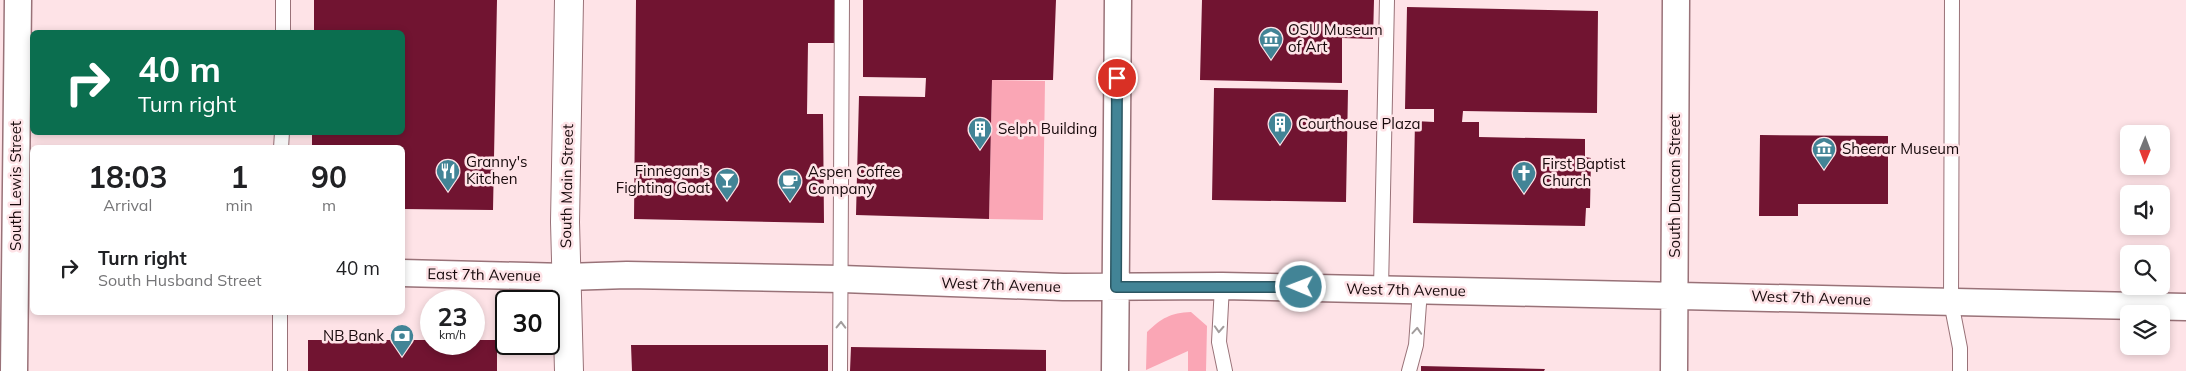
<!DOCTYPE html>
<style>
body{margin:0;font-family:Mulish,sans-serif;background:#f2f2f2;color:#202124;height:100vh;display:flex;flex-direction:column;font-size:19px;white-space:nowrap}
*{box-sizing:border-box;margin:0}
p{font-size:16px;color:#757577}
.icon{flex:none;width:28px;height:28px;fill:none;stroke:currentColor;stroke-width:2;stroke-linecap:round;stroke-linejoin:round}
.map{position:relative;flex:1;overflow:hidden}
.side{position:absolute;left:30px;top:145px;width:375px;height:170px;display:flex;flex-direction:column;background:#fff;border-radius:8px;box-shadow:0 2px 8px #0003}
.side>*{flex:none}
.guide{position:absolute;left:30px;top:30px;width:375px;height:105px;border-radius:8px;box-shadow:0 2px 8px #0003;background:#0b6e4f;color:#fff;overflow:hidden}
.needle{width:32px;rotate:181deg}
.fabs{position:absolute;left:2120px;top:125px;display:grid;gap:10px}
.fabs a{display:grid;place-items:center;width:50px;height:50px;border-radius:8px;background:#fff;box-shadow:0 2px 8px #0003;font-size:25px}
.speed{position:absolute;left:420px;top:290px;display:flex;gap:10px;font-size:25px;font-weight:700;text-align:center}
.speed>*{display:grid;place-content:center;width:65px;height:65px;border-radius:50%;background:#fff;box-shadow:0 2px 8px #0003;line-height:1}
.speed small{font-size:12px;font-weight:400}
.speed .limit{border:2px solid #111;border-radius:8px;background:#fff;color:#111}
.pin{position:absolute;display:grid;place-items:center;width:42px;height:42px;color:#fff;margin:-21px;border:2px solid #fff;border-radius:50%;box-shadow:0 1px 5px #0007}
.me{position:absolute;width:55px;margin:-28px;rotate:271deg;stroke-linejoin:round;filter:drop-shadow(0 0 4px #0008)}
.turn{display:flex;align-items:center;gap:18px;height:105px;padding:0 25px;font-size:22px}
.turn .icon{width:65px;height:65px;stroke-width:2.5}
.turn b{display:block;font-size:35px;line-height:42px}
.eta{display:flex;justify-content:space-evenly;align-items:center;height:85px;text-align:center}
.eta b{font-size:30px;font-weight:700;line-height:35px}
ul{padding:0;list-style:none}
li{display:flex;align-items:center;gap:15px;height:75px;padding:0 25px}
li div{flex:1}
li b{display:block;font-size:19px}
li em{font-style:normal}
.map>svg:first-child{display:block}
</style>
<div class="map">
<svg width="2186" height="371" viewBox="0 0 2186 371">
<rect width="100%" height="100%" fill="#fee3e7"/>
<path fill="#faa6b5" d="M992,80L1045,81L1043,220L989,219Z
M1191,312L1207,326L1206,371H1188V351L1146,370L1147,332C1162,318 1170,313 1191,312Z"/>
<path fill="#711431" d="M314,0H497L493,210L402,209V148H312V132H402V32H314Z
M636,0H834V43H808L807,114H823L824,223L634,219Z
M863,0H1056L1053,80H992L989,219L856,215L859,96L925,97L926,78L863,77Z
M1202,0H1374L1373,39L1342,38V83L1200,80Z
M1407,7L1598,11L1597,113L1463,111L1462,122H1479V137L1585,139V157L1591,158L1590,208H1586L1585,226L1413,223L1415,121L1434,122V109H1405Z
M1214,88L1348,90L1346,202L1212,200Z
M1760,135L1888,136V204H1798V216H1759Z
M308,340H431V344H474V340H497V371H308Z
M631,345H828V371H632Z
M851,347L1046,350V371H850Z
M1421,366L1545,369L1544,371H1421Z"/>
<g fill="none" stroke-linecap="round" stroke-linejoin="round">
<g stroke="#997278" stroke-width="16">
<path id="service" d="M1952,0L1951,302L1960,348V371
M283,32V0
M281,148L282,132
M1222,286L1219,342L1225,371
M1381,289L1387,0
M280,312V371
M840,371L842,0
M1409,371L1416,345L1420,290"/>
</g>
<g stroke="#997278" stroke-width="29">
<path id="minor" d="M402,273L566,277L627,275L842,279L1063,287L1222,286L2186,307
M14,371L18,0
M1115,371L1118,0
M1674,371L1676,0"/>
</g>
<g stroke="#997278" stroke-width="30">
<path id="secondary" d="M569,371L565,222L569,0"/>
</g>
<use href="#service" stroke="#fff" stroke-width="14"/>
<use href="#minor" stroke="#fff" stroke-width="26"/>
<use href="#secondary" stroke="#fff" stroke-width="28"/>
</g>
<defs><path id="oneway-chevron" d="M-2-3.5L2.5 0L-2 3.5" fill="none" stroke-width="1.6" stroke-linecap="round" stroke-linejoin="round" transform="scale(1.25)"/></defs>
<g stroke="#a29d9d">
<use href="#oneway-chevron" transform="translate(841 325) rotate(-89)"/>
<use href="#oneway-chevron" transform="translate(1219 329) rotate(93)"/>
<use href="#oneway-chevron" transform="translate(1417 331) rotate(-86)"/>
</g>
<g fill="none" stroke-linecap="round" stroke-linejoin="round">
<g stroke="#2b5662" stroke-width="12">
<path id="route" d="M1117,78L1116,287H1301"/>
</g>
<use href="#route" stroke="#428496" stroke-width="9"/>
</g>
<defs>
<g id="museum-pin" transform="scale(1.25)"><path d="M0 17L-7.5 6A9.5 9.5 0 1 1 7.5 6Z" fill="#428496" stroke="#fee3e7"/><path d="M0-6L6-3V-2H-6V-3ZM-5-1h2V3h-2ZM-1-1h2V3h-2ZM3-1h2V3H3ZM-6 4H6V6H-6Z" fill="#fff"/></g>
<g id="building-pin" transform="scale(1.25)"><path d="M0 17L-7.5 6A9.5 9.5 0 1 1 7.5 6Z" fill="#428496" stroke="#fee3e7"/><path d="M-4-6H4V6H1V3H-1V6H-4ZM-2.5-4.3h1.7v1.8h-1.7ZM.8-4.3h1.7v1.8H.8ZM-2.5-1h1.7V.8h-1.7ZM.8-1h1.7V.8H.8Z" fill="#fff"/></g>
<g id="restaurant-pin" transform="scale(1.25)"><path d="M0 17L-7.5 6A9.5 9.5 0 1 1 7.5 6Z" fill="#428496" stroke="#fee3e7"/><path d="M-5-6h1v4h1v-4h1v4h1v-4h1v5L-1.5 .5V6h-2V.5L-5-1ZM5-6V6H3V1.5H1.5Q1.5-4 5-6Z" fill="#fff"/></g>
<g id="church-pin" transform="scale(1.25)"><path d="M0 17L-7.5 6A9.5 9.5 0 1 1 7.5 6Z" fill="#428496" stroke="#fee3e7"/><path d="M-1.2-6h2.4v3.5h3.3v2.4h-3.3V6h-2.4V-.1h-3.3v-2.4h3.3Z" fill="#fff"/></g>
<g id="bar-pin" transform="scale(1.25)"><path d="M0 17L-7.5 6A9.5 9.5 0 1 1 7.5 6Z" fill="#428496" stroke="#fee3e7"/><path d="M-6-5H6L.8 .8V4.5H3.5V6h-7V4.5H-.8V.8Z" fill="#fff"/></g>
<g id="cafe-pin" transform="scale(1.25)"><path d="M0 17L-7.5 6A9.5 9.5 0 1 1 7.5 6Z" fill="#428496" stroke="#fee3e7"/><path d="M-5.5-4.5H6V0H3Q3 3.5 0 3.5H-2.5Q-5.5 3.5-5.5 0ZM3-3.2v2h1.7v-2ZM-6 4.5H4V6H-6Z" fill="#fff"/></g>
<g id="bank-pin" transform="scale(1.25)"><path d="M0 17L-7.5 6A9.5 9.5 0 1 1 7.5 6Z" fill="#428496" stroke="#fee3e7"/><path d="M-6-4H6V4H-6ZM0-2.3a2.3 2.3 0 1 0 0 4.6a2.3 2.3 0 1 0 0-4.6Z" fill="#fff"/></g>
</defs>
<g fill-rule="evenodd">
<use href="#museum-pin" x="1271" y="39"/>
<use href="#building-pin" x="1280" y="124"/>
<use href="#building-pin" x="980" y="129"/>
<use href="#museum-pin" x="1824" y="149"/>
<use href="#restaurant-pin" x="448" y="171"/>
<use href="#church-pin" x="1524" y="173"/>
<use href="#bar-pin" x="727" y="180"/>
<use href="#cafe-pin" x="790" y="181"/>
<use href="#bank-pin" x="402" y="336"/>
</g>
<g text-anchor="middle" stroke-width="5" stroke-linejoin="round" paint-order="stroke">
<g font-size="15" fill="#17090b" stroke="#fee3e7" text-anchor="start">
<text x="1288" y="35">OSU Museum<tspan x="1288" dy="17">of Art</tspan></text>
<text x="1298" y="129">Courthouse Plaza</text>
<text x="998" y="134">Selph Building</text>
<text x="1842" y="154">Sheerar Museum</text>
<text x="466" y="167">Granny's<tspan x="466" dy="17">Kitchen</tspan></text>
<text x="1542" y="169">First Baptist<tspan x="1542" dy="17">Church</tspan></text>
<text x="710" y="176" text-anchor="end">Finnegan's<tspan x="710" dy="17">Fighting Goat</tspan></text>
<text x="808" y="177">Aspen Coffee<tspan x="808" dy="17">Company</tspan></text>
<text x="384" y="341" text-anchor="end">NB Bank</text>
</g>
<g font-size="15" fill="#17090b" stroke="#fee3e7">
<text transform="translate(16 186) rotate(-90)" y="5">South Lewis Street</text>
<text transform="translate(567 186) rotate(-89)" y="5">South Main Street</text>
<text transform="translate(1675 186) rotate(-90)" y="5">South Duncan Street</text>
<text transform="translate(484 275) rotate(1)" y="5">East 7th Avenue</text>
<text transform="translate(1001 285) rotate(2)" y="5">West 7th Avenue</text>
<text transform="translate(1406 290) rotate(1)" y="5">West 7th Avenue</text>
<text transform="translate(1811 298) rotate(2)" y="5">West 7th Avenue</text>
</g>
</g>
</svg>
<div class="fabs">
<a><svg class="needle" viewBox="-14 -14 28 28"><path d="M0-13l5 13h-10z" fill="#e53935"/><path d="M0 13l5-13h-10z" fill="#757577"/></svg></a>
<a><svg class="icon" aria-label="sound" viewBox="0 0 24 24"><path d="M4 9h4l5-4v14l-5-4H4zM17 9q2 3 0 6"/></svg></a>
<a><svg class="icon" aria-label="search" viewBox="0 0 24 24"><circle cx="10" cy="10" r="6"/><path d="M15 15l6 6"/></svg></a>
<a><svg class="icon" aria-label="layers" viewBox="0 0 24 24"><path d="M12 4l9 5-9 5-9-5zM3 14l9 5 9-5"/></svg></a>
</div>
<div class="speed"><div>23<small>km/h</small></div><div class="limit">30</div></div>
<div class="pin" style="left:1117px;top:78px;background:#d93025"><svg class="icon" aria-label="arrive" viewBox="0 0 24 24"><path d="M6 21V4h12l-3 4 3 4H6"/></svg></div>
<svg class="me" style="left:1301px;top:287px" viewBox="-20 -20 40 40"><circle r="17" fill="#428496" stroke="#fff" stroke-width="3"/><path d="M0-11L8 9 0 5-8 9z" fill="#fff"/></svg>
<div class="guide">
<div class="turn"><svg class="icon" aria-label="right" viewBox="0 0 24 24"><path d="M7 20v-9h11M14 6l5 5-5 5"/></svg><div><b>40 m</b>Turn right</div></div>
</div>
<section class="side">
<div class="eta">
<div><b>18:03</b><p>Arrival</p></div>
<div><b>1</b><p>min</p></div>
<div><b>90</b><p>m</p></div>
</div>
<ul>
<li><svg class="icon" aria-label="right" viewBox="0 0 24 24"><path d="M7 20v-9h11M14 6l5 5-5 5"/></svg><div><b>Turn right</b><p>South Husband Street</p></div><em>40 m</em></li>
</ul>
</section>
</div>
